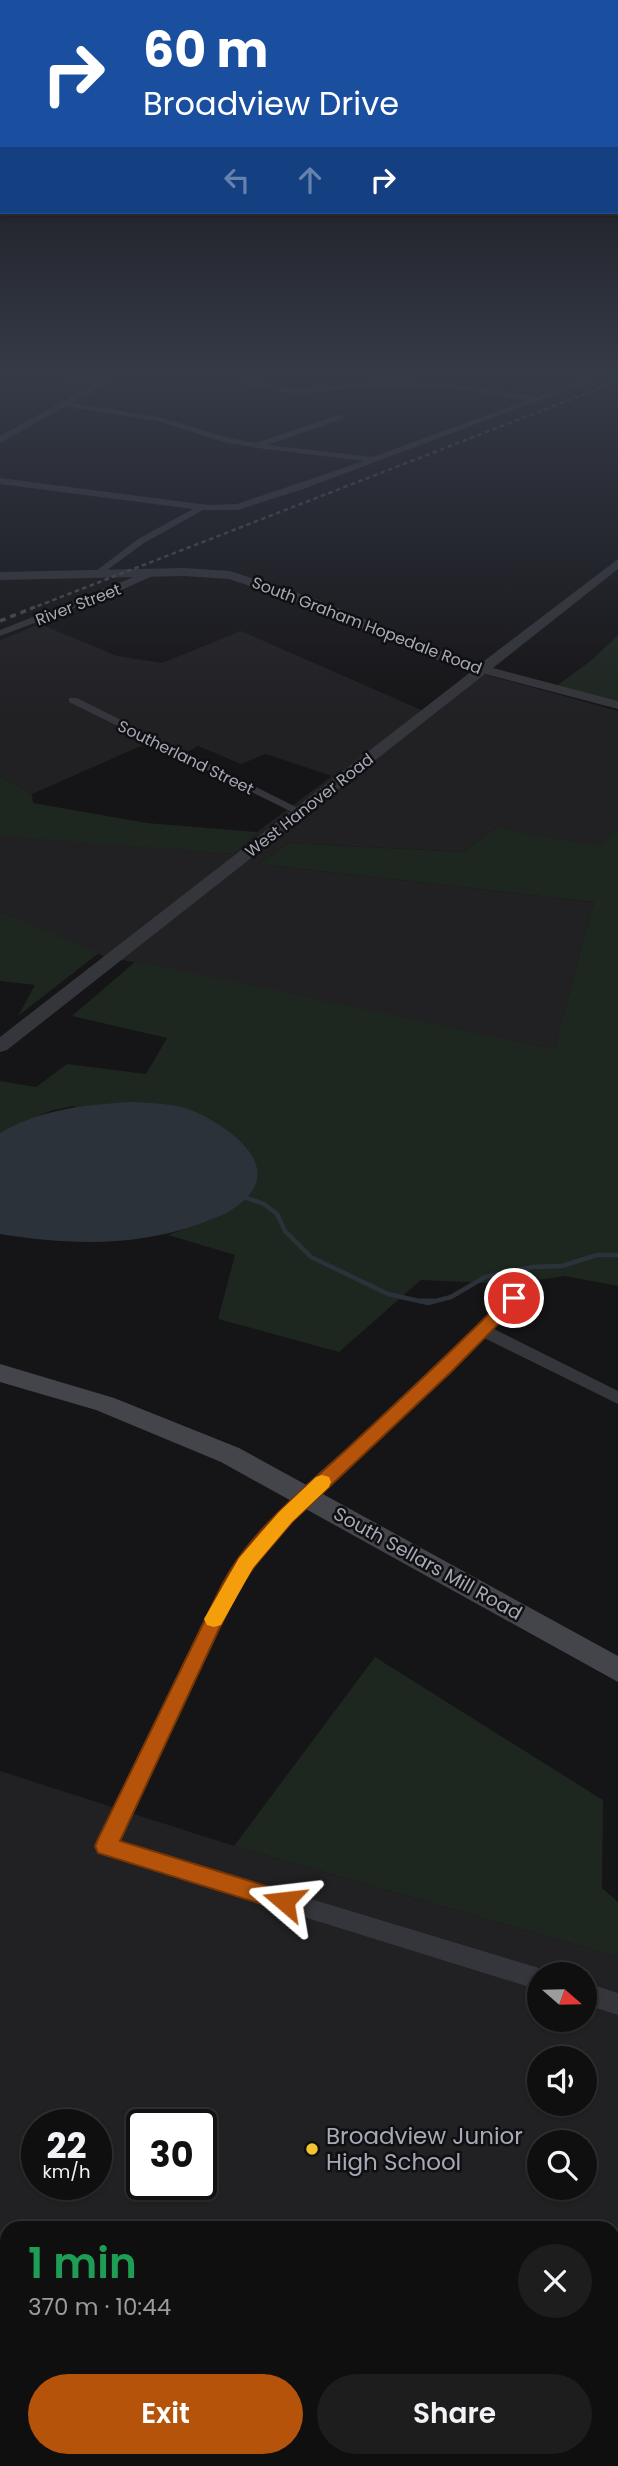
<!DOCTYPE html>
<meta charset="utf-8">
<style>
body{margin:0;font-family:Poppins,sans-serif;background:#1e1d1e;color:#f1f3f6;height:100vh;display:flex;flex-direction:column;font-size:26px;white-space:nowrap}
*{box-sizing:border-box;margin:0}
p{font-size:23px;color:#9c9c9f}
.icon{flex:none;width:38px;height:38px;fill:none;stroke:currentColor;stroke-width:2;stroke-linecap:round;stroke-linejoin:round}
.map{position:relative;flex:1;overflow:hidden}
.sheet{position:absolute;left:0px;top:2221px;width:620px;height:247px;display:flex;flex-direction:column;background:#100f10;border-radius:21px 21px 0 0;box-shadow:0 2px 5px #0004,0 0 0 2px #302f30}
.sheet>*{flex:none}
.top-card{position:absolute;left:0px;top:0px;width:620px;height:214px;box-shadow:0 2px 5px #0004,0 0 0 2px #302f30;background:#1a4fa0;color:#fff;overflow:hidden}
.needle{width:46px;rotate:110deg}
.tools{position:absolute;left:527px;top:1962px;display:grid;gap:14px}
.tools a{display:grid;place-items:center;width:70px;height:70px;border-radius:50%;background:#100f10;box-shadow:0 2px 5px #0004,0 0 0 2px #302f30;font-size:35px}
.speed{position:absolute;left:21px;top:2109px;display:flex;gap:14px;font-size:35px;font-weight:700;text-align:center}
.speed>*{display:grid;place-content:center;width:91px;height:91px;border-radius:50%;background:#100f10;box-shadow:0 2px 5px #0004,0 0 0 2px #302f30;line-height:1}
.speed small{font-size:18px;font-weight:400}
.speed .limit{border:4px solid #111;border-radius:10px;background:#fff;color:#111}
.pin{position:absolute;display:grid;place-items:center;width:60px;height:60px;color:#fff;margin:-30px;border:4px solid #fff;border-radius:50%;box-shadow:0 2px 7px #0007}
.me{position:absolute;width:77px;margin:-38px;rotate:287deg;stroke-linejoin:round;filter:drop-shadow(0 0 5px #0008)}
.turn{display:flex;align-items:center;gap:24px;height:147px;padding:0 28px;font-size:32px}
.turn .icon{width:91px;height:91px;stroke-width:2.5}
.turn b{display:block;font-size:49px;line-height:60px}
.lanes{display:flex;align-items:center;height:66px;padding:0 28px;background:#0003;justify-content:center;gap:35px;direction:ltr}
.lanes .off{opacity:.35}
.round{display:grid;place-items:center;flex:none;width:74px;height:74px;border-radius:37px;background:#1e1d1e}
.headline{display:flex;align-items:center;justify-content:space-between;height:119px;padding:0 28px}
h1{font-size:42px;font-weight:600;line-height:52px;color:#1e9e55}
.action{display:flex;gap:14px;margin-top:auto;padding:14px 28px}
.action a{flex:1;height:80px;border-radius:42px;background:#b45309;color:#fff;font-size:28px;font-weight:600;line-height:80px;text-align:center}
.action a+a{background:#1e1d1e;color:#f1f3f6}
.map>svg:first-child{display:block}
</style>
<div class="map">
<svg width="618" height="2466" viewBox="0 0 618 2466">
<rect width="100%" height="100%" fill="#151416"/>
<path fill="#212023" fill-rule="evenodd" d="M40,624L117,656L162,663L241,631L433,715L483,674L618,711V827L600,848L497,827L464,852L289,843L259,864L594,902L554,1049L103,956L0,911V834L234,854L257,832L332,776L266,754L241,764L198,746L183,754L150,742L32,794L0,777V640Z
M0,1771L234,1846L618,1957V2466H0ZM539,1974H584V2020H539ZM539,2058H584V2104H539ZM37,2124H96V2184H37ZM142,2124H201V2184H142ZM539,2142H584V2188H539ZM7,2228H612V2460H7Z"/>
<path fill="#1e2620" d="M618,635V703L558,685L593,659Z
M0,777L32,794L33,803L147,823L257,832L234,854L0,836Z
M497,827L600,847L618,827V1286L565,1276L509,1284L421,1280L339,1352L218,1319L235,1255L168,1235C201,1223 234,1216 256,1185L73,1106L50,1111L0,1133V1081L36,1087L67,1064L146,1074L167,1038L72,1016L136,961L554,1049L594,902L259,864L289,843L464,852Z
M0,911L99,953L18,1016L35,985L0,981Z
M375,1657L603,1800L602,1888L618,1902V1957L234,1846Z"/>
<path fill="#2b323a" d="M130,1102C152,1103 173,1103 193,1111C226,1125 286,1165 242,1202C230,1213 215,1218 200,1224C135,1247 68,1245 0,1234V1133C41,1109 84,1105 130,1102Z"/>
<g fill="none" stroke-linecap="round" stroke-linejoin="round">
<path stroke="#2b323a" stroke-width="4.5" d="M244,1197L264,1204L277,1214L285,1231L311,1257L388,1294L428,1303L451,1297L485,1277L532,1267L562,1266L597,1255H618"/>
<path stroke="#2b323a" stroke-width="5" d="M421,1301H434"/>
<path fill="#35363b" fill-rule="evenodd" d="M32,375H51L103,384L99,386Z
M235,375H245L276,386L296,388L397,381L467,386L536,397L595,375H606L306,488L238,510H203L144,543L99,576L94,573L96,571L138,539L193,509L0,484V478L208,505L237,504L364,461L257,448L224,442L158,421L62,406L65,402L159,417L229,438L256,443L341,414L344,418L268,445L373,457L528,400C485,393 442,386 399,385C347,384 281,409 235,375Z
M154,569L159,572L157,574L117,592L0,636V630Z
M69,698H77L306,812L300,816L296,814L69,702Z
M515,1293L523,1298L494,1329L618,1391V1404L484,1338L309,1505L271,1546L239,1589L119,1841L539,1968L548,1974H539V1990L98,1853L95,1846L98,1839L221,1585C254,1523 327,1467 379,1420C423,1379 466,1336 509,1294Z
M584,1982L618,1993V2015L584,2004Z"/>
<path fill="#35363b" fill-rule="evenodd" d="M110,375H122L0,443V436Z
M618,559V569L493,668L618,701V709L485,674L7,1050L0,1052V1037L472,671L450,665L303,604L229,579L184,576L0,580V572L184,568L230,571L313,598L460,659L480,664Z"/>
<path fill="#43454b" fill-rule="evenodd" d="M0,1364L114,1398L239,1448L618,1656V1682L221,1462L96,1410L0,1382Z"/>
<path stroke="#4a4c52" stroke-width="2.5" stroke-dasharray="4.5 3.5" stroke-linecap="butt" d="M30,609L618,381"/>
<path stroke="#4a4c52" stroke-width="3.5" stroke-dasharray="6 5" stroke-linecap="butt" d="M0,621L35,607"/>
</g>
<linearGradient id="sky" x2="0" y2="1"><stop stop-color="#0c0b0c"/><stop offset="0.52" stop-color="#353a47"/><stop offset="1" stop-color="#353a47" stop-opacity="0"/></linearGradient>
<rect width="618" height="720" fill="url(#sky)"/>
<path fill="#b45309" stroke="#753606" stroke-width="2" d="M514,1293L520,1294L523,1298L520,1302L451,1372L292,1522L253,1568L239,1589L219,1629L120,1841L292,1894L296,1901L292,1908L284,1911L98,1853L95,1846L98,1839L222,1585C250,1531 303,1490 347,1449C402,1398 456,1347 509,1294Z"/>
<path fill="#f59e0b" d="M322,1475L329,1477L331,1482L329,1487L292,1522L253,1568L221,1625L214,1627L207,1625L204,1619L239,1558L279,1512L316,1477Z"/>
<circle fill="#f3c430" stroke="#100f11" stroke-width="2.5" cx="312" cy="2149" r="7"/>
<g text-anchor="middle" stroke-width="5" stroke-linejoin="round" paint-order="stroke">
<g font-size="16" fill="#a6aab7" stroke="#100f11">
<text transform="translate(78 604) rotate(-21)" y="6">River Street</text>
<text transform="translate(367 625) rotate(21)" y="6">South Graham Hopedale Road</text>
<text transform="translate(186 757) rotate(26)" y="6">Southerland Street</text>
<text transform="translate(309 805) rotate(-38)" y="6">West Hanover Road</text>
</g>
<g font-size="19" fill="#a6aab7" stroke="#100f11">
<text transform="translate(428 1563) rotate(29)" y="7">South Sellars Mill Road</text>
</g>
<g font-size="23" fill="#a6aab7" stroke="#100f11" text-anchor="start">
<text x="326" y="2144">Broadview Junior<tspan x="326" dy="26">High School</tspan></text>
</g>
</g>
</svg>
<div class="tools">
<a><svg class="needle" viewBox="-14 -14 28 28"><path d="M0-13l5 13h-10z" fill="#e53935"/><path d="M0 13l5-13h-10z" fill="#9c9c9f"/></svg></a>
<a><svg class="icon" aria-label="sound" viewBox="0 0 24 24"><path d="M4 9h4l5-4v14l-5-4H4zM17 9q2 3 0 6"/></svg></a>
<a><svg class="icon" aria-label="search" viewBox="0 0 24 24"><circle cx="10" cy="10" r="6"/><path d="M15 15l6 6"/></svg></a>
</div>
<div class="speed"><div>22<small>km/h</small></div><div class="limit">30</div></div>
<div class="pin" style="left:514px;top:1298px;background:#d93025"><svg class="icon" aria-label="arrive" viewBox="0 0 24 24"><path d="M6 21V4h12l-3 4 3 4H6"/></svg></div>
<svg class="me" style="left:284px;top:1901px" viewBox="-20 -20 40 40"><path d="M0-17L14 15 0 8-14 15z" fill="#b45309" stroke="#fff" stroke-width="4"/></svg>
<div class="top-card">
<div class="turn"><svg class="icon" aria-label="right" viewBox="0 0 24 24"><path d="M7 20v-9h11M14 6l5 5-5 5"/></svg><div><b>60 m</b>Broadview Drive</div></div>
<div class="lanes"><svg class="icon off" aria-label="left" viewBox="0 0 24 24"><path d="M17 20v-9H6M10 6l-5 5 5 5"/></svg><svg class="icon off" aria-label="ahead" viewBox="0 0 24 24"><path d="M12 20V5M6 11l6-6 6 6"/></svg><svg class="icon" aria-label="right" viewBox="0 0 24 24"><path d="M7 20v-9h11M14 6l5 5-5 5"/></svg></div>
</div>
<section class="sheet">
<div class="headline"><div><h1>1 min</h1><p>370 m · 10:44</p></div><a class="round"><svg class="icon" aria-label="close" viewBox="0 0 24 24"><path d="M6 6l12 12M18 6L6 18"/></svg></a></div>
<div class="action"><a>Exit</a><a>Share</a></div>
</section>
</div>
